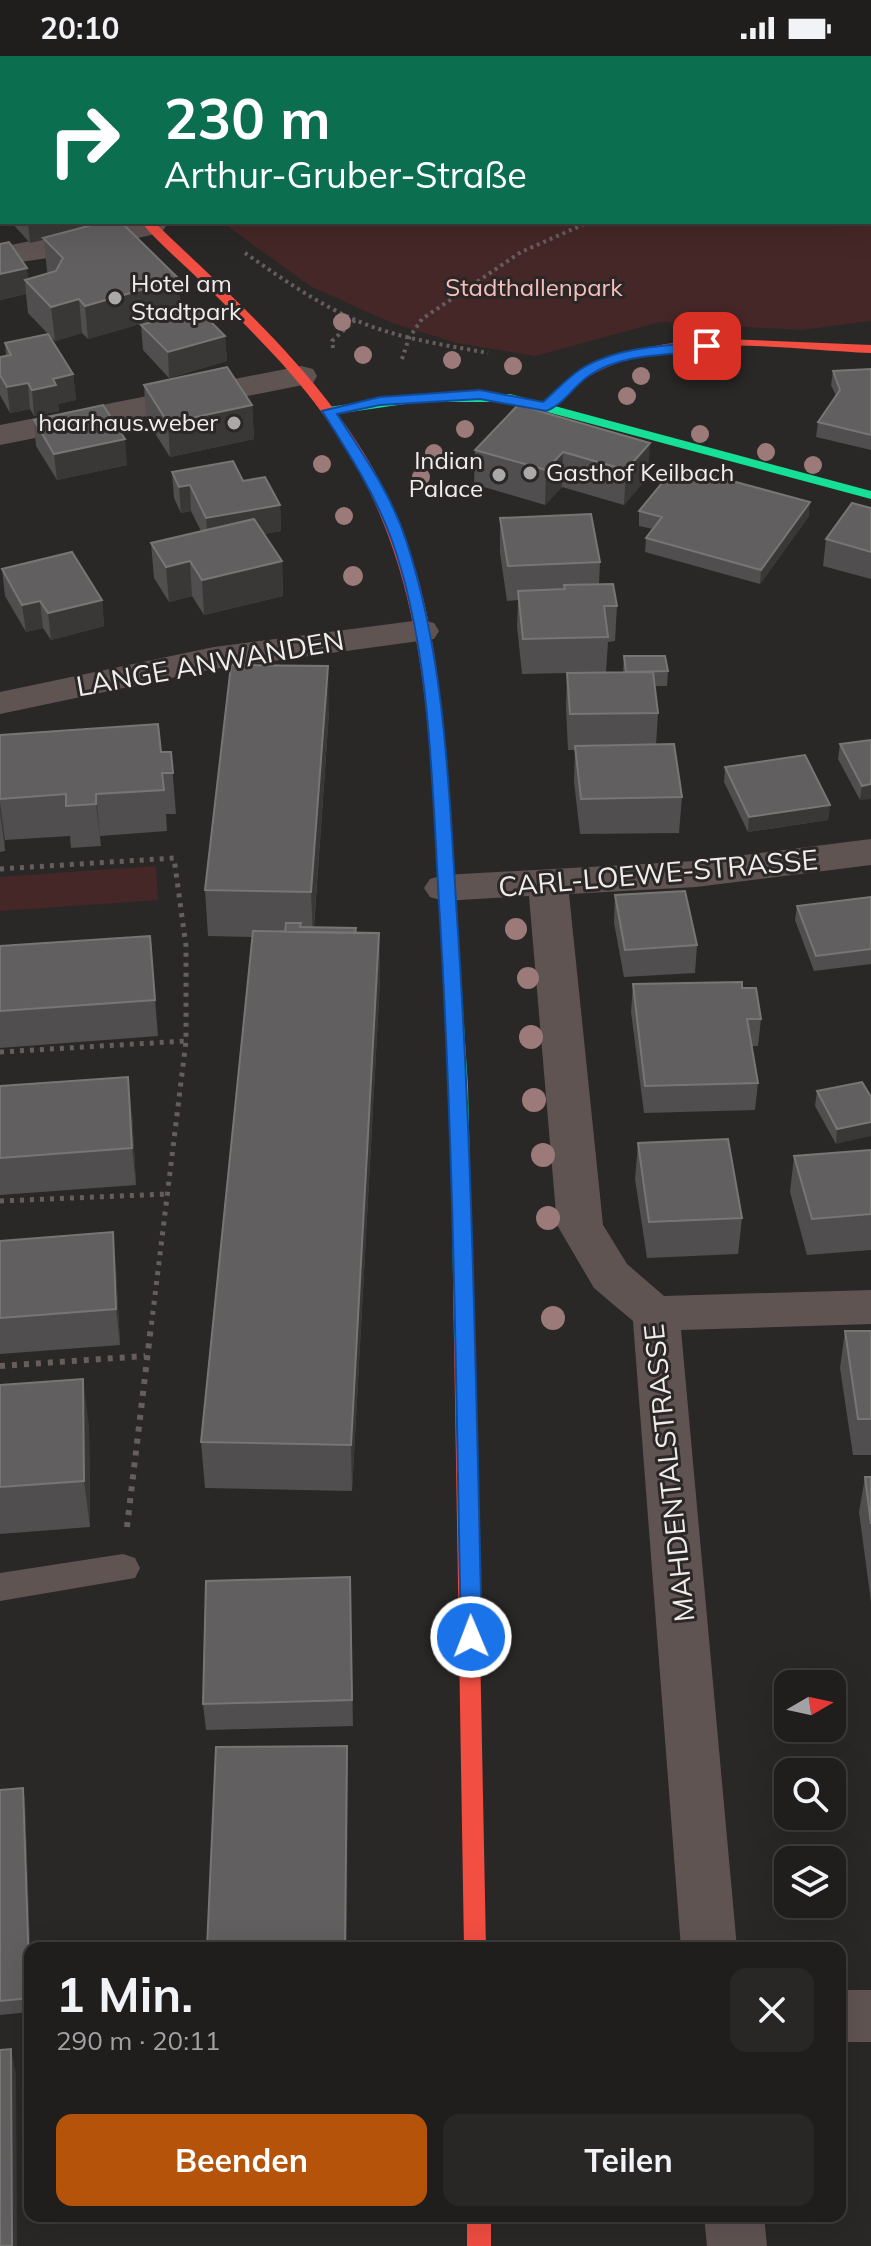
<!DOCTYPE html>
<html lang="de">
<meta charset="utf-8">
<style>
body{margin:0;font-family:Mulish,sans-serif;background:#282726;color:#f1f3f6;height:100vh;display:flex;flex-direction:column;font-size:30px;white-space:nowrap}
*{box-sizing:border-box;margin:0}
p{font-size:26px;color:#a2a2a4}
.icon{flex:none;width:44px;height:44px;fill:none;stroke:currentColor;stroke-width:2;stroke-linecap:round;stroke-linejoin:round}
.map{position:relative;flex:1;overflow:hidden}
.details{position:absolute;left:24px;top:1886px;width:822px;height:280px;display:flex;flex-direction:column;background:#201e1d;border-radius:16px;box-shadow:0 8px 32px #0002,0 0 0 2px #3d3c3b}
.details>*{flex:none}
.hud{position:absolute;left:0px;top:0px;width:872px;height:168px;box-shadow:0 8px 32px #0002,0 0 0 2px #3d3c3b;background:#0b6e4f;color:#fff;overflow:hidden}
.needle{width:52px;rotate:81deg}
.fabs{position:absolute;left:774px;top:1614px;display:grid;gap:16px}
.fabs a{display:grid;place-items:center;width:72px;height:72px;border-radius:16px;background:#201e1d;box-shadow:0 8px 32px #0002,0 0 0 2px #3d3c3b;font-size:40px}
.pin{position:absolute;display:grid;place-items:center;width:68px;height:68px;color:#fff;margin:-34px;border-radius:16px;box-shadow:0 4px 12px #0006}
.me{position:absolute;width:88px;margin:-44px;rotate:359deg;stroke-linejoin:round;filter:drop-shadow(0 0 6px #0008)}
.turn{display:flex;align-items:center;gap:28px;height:168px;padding:0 32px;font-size:36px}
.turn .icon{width:104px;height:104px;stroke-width:2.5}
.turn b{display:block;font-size:56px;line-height:68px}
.round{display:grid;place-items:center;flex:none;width:84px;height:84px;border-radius:16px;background:#282726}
.overview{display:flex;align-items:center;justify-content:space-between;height:136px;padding:0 32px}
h1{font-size:48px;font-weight:700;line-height:60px}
.cta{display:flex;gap:16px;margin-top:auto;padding:16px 32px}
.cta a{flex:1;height:92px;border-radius:16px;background:#b45309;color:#fff;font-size:32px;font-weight:700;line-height:92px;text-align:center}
.cta a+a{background:#282726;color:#f1f3f6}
.status{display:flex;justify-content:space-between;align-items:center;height:56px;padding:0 40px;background:#201e1d;direction:ltr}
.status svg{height:22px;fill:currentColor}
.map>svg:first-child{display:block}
</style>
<div class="status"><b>20:10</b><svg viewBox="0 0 49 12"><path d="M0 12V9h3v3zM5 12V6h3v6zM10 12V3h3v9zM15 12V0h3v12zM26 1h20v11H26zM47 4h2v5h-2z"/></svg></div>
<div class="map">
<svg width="871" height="2190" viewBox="0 0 871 2190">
<rect width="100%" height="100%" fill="#2a2827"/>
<path fill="#462727" d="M105,0H871V265L801,274L660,266L535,300L457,287L392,267L310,230L222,166H870V2Z
M156,810L158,844L0,855V821Z"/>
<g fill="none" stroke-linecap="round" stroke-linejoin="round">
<path stroke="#665e5d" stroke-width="4" stroke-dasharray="3 4" stroke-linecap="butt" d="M208,0L226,2
M338,2L363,0
M245,197C287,226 330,257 379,273C414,285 452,290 488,297
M333,292L332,285L355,264
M402,303L409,282L422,263L521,196L589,166"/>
<path stroke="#665e5d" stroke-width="5" stroke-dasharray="4 6" stroke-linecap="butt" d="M0,813L174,802L186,890V985L151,1272
M0,996L186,985
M0,1145L168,1138"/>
<path stroke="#665e5d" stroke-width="6" stroke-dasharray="5 7" stroke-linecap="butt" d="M0,1310L145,1300
M127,1471L151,1270"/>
<path fill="#605453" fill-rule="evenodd" d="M0,104H2V116H0Z
M123,1498L135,1502L140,1512L135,1522L0,1545V1517Z"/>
<path fill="#605453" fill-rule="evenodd" d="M128,166H164L166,170L162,176L151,179L55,201L0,209V191Z
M301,310L313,313L317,320L313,327L0,389V369Z
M421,564L434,567L439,575L434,583L214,613L0,658V636L214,591Z
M871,783V809L696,831L569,838L603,1169L627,1208L664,1240L871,1234V1268L681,1274L737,1892H681L633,1265L594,1232L557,1169L529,840L444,845L430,841L424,832L430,823L444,819L696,805Z
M840,1934H871V1986H840Z
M704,2160H764L767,2190H707Z"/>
<path fill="#16e098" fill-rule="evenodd" d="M40,0H52L53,2H41Z
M419,338H510L871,435V443L510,346H419L329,359L322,355L329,351Z
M439,704L447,709L468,1031L474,1284L471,1289H457L454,1284L450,1031L431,709Z"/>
<path fill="#f24e42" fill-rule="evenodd" d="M141,166H154C244,252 343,338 394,454C429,533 440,623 447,709L445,712H433L431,709C419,544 390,423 274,299C246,269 218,241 188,213C172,198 155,183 141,166Z
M726,283L871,289V297C781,293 676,274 593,318C576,326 564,342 551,354H541L539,351C587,295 657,286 726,283Z
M464,1277L471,1279L474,1284L486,1892H464L454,1284L457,1279Z
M467,2160H491V2190H467Z"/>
</g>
<g fill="#9b7a79">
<circle cx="342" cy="266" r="9"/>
<circle cx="363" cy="299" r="9"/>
<circle cx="452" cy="304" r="9"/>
<circle cx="513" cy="310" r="9"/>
<circle cx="641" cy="320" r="9"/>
<circle cx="627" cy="340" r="9"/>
<circle cx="465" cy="373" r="9"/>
<circle cx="700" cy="378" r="9"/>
<circle cx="766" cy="396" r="9"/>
<circle cx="434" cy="397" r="9"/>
<circle cx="322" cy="408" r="9"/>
<circle cx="813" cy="409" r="9"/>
<circle cx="421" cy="421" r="9"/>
<circle cx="344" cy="460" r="9"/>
<circle cx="353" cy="520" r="10"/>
<circle cx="516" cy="873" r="11"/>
<circle cx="528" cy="922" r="11"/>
<circle cx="531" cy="981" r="12"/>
<circle cx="534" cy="1044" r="12"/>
<circle cx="543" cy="1099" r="12"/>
<circle cx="548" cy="1162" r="12"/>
<circle cx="553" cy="1262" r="12"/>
</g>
<path fill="#504e4e" d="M2,166H94V168L179,223L181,256L88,283L82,277L55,285L48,278L73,318L76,344L58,348L59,355L34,360L30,353L10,357L0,339V301L6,300L5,287L48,278L28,257L26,238L0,244V188L28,223L48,217L47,215L44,184L30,187L11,166Z
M141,269L225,280L227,305L169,322L143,294Z
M871,313V394L816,381L818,366L836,340L831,329L833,315Z
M144,329L252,349L254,383L170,401L146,363Z
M518,349L648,421L624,449L562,431L545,449L474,428L475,394Z
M34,364L127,409L57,424L36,390Z
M172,416L243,425L280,449L281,475L264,478L282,505L283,540L204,559L192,540L169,546L154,522L151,487L201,475L191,455L181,457L174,442Z
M871,452V523L823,510L826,483Z
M639,455L809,460L760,528L645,496L646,482L653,473L639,470Z
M500,462L600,506L599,528L617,550L615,585L608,586L606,616H623L624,600L668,615L667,630H655L658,657L656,689L682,741L679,777L580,778L574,726L575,694H568L566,652L567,617L522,618L517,570L518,544L507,545L500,497Z
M2,513L102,544L104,570L51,584L43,572L26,576L5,540Z
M329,656L314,872L356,877H379L380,924L352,1435L205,1432L201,1386L253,881L208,880L205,834Z
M0,679L161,696H171L176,758H166L167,775L100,780L101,790L71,792L70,780L5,784V795L0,796Z
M871,684L860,744L838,703L840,688Z
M725,711L830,749L828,764L748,776L724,726Z
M615,839L697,889L695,917L624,921L614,867Z
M871,841V908L814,915L795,864L797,850Z
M150,880L158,980L0,992V890Z
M633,928L742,932L761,963L758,990H751L758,1027L755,1054L644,1057L631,956Z
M862,1026L836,1088L815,1050L817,1035Z
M0,1030L132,1057L136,1129L0,1139Z
M638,1087L742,1162L738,1198L647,1202L635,1123Z
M871,1094V1194L807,1199L790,1136L794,1100Z
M0,1185L116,1212L120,1289L0,1298Z
M845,1275H871V1399H853L840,1312Z
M0,1329L89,1369L90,1471L0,1478Z
M865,1421H871V1546L859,1456Z
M350,1521L353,1670L206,1674L203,1648Z
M23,1732L25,1746L30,1892V1956L0,1959V1734Z"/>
<path fill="#3a3837" d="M0,135H2V166H11L0,169Z
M28,166H94L95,171L30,187Z
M27,212L29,228L25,224L26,238L0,244V218Z
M179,223L181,256L88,283L85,250Z
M79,243L82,277L55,285L51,251Z
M225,280L227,305L169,322L168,296Z
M73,318L76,344L58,348L59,355L34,360L32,334L53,323Z
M28,327L30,353L10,357L7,331Z
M252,349L254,383L170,401L168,367Z
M125,383L127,409L57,424L54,398Z
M650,387L648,421L624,449L626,414Z
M563,396L562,431L545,449L546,414Z
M190,429L191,455L181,457L179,431Z
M810,446L809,460L760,528L761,514Z
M280,449L281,475L208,488L206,462Z
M190,505L192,540L169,546L166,511Z
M282,505L283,540L204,559L202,524Z
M102,544L104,570L51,584L48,557Z
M40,545L43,572L26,576L22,549Z
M328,610L329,656L313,882L311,836Z
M871,728V743L860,744L862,730Z
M96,738L100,780L101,790L96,748Z
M0,746L5,784V795L0,756Z
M830,749L828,764L748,776L749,761Z
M379,877L380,924L352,1435L351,1389Z
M128,1021L132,1057L136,1129L132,1092Z
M871,1066V1080L836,1088L837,1073Z
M113,1176L116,1212L120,1289L116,1253Z
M83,1323L89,1369L90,1471L84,1425Z
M347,1690L348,1716L347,1892H345Z
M23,1732L25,1746L30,1892V1944Z
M11,1993L16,2018L17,2190H12Z"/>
<path fill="#615f5f" stroke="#787575" stroke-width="2" d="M0,116L2,118V135H0Z
M103,166H121L179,223L85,250L79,243L51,251L25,224L56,215L63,202L43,182Z
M9,186L27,212L0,218V188Z
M198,253L225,280L168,296L141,269Z
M48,278L73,318L53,323L56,329L32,334L28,327L7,331L0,319V301L11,299L5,287Z
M227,311L252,349L168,367L144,329Z
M871,313V379L818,366L840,334L833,315Z
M103,349L125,383L54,398L34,364Z
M518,349L650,387L626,414L563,396L546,414L475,394Z
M233,405L243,425L265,421L280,449L206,462L190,429L179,431L172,416Z
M676,410L810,446L761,514L646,482L662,461L639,455Z
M852,447L871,452V496L826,483Z
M591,458L600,506L508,510L500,462Z
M254,463L282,505L202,524L190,505L166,511L151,487Z
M72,496L102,544L48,557L40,545L22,549L2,513Z
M613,528L617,550H604L608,581L523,583L518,535L565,533L564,529Z
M624,600H665L668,615L626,616Z
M231,609L328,610L311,836L205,834Z
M653,616L658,657L570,658L567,617Z
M158,668L161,696H171L173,717H162L164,734L96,738V748L66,750V738L0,743V679Z
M871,684V728L862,730L840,688Z
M674,688L682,741L581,743L575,690Z
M805,699L830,749L749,761L725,711Z
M685,835L697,889L625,894L615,839Z
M871,841V893L816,900L797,850Z
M286,867H301L300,871L356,872L355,877L285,876Z
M253,875L379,877L351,1389L201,1386Z
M150,880L155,944L0,955V890Z
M742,926V932H756L761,963H747L758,1027L645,1030L633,928Z
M128,1021L132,1092L0,1102V1030Z
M862,1026L871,1041V1066L837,1073L817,1035Z
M728,1083L742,1162L649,1166L638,1087Z
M871,1094V1158L812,1163L794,1100Z
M113,1176L116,1253L0,1262V1185Z
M845,1275H871V1363H858Z
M83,1323L84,1425L0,1431V1329Z
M865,1421H871V1468Z
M350,1521L352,1644L203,1648L206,1525Z
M347,1690L345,1892H207L216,1691Z
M23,1732L30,1942L0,1945V1734Z
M11,1993L12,2190H0V1994Z"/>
<path fill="#1a73e8" stroke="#114b97" stroke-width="2" d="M707,286L714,290L712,293C672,301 626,295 590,319C574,329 564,349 546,355L480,343L380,349L337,358C363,398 391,438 406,484C446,605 449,736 457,861C473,1101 476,1341 482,1581L471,1589L461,1581C456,1336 454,1092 439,847C432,731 431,592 391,482C374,436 348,396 322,355L380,341L480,334L543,346C555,336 567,322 581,313C616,291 667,289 707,286Z"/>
<g fill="#aba8a8" stroke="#2b2726" stroke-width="3">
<circle cx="115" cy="242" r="8"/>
<circle cx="234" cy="367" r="8"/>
<circle cx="530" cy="417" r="8"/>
<circle cx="499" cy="419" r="8"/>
</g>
<g text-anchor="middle" stroke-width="6" stroke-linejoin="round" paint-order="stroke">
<g font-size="24" fill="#f0eded" stroke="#2b2726" text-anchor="start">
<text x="131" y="236">Hotel am<tspan x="131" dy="28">Stadtpark</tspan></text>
<text x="218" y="375" text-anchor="end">haarhaus.weber</text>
<text x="483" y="413" text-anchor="end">Indian<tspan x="483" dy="28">Palace</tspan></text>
<text x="546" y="425">Gasthof Keilbach</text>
</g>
<g font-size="24" fill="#f7bebc" stroke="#2b2726">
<text x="534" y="240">Stadthallenpark</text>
</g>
<g font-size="28" fill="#f0eded" stroke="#2b2726">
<text transform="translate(210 607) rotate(-10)" y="10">LANGE ANWANDEN</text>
<text transform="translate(658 817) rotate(-5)" y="10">CARL-LOEWE-STRASSE</text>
<text transform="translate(669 1417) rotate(-96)" y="10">MAHDENTALSTRASSE</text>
</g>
</g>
</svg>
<div class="fabs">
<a><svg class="needle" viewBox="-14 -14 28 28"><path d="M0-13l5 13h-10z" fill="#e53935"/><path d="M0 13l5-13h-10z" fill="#a2a2a4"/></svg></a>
<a><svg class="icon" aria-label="search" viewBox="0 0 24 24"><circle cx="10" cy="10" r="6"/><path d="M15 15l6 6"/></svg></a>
<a><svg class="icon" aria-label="layers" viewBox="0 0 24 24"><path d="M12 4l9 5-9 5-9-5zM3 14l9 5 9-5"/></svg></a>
</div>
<div class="pin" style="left:707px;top:290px;background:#d93025"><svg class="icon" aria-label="arrive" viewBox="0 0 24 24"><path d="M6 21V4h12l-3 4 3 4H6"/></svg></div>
<svg class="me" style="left:471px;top:1581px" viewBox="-20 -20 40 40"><circle r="17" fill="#1a73e8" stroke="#fff" stroke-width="3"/><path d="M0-11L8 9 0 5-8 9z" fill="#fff"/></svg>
<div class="hud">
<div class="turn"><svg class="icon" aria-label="right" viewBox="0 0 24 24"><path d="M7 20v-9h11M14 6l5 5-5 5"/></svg><div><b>230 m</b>Arthur-Gruber-Straße</div></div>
</div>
<section class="details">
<div class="overview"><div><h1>1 Min.</h1><p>290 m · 20:11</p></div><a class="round"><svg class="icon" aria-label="close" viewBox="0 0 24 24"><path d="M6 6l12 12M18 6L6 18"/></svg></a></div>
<div class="cta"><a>Beenden</a><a>Teilen</a></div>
</section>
</div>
